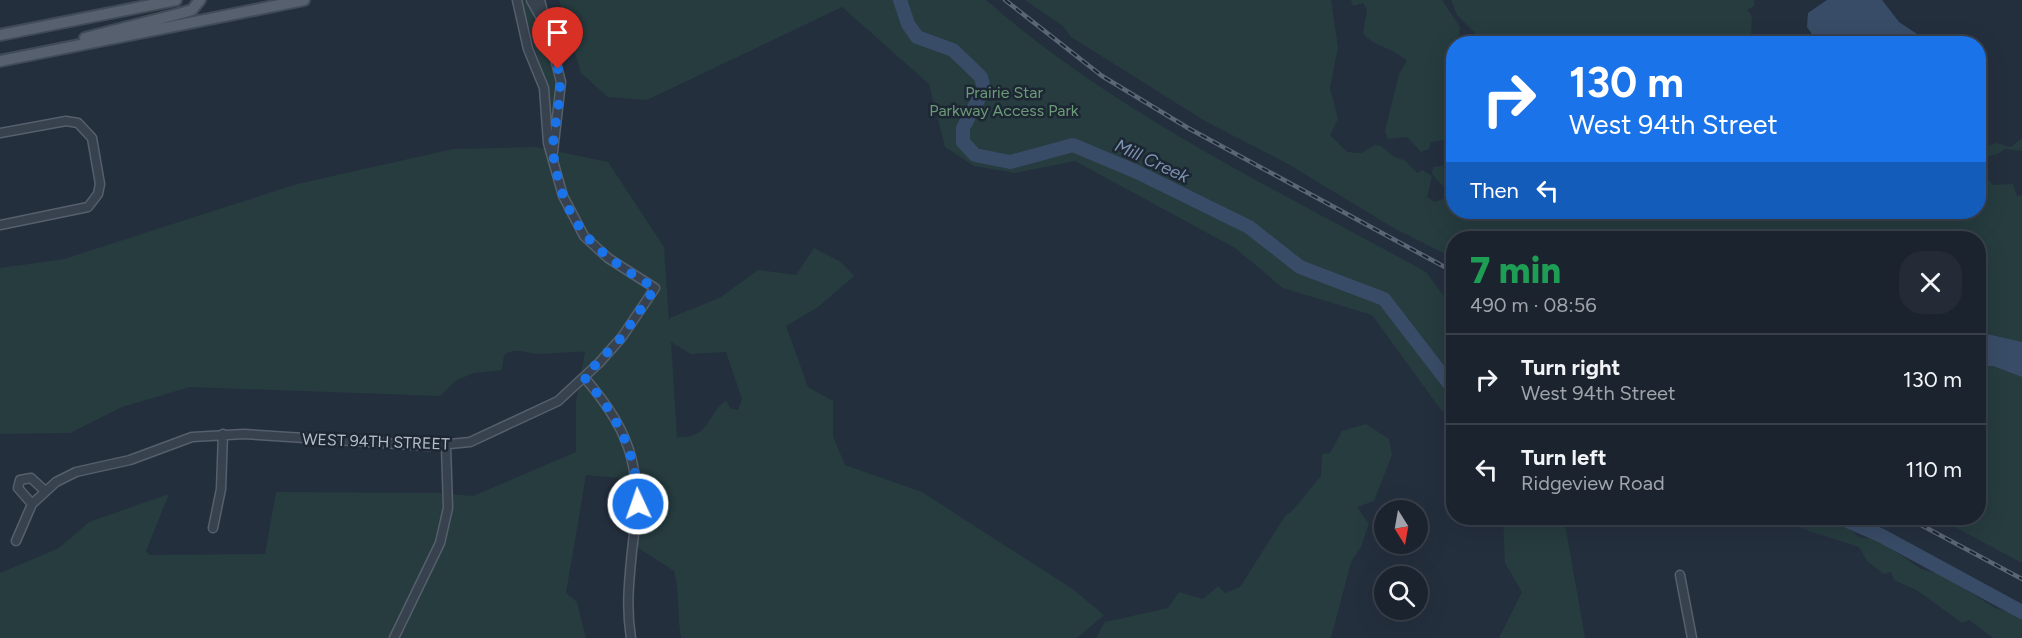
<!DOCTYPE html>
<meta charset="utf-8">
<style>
body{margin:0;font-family:Figtree,sans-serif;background:#242b36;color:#f1f3f6;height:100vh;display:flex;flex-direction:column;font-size:22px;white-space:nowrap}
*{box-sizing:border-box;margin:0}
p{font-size:20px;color:#a0a4aa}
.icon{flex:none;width:33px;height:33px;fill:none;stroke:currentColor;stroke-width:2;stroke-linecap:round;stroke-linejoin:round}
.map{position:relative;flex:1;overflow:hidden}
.side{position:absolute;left:1446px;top:231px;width:540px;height:294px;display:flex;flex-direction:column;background:#1b232e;border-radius:24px;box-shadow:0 6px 24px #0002,0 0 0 2px #39404a}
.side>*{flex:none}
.hud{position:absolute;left:1446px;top:36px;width:540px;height:183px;border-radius:24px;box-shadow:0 6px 24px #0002,0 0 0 2px #39404a;background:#1a73e8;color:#fff;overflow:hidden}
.needle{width:39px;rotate:169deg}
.tools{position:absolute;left:1374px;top:500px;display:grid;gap:12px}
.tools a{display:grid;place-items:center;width:54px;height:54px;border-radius:50%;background:#1b232e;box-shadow:0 6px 24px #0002,0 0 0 2px #39404a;font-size:30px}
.pin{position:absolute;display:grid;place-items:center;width:51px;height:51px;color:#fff;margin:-62px -26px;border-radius:50% 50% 50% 0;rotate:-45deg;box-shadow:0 0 6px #0007}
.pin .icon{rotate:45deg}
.me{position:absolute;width:66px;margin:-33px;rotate:357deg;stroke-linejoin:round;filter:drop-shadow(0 0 4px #0008)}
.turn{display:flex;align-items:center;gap:21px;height:126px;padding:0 24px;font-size:27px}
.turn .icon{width:78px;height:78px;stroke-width:2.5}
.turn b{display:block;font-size:42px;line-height:51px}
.then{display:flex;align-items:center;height:57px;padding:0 24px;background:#0003;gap:12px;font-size:22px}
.round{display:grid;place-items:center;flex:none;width:63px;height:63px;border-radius:24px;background:#242b36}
.overview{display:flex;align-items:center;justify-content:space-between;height:102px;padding:0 24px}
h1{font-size:36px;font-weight:800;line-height:45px;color:#1e9e55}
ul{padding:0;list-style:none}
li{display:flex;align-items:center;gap:18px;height:90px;padding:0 24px;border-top:2px solid #39404a}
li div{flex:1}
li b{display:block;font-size:22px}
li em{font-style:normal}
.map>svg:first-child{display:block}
</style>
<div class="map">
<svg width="2022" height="638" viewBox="0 0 2022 638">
<rect width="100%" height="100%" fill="#242f3e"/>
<path fill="#263c3f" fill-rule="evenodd" d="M522,0H527C540,26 557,58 558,88C558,104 553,122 551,139L546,83L527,25Z
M559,0H986C1116,114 1276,189 1426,272L1447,300L1453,303V414L1441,410L1372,315L1283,288L1235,248L1075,161L1015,173L974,166L945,147L929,84L842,7L647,100L608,97L581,73Z
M1025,0H1331L1338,47L1330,88L1338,119L1330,135L1347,152L1361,153L1375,145L1381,146L1393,156L1406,161L1417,173L1422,170L1432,176L1427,197L1435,202L1453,195L1454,212H1978L1979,180L1983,176L1994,185L2013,184L2017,196L2022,195V563L1938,518H1978V238H1454L1453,258L1392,227L1288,164L1205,121L1071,37L1063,26Z
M1351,0H1442L1460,27L1458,43L1454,44L1453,139L1431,142L1429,149L1421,152L1407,137L1388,139L1385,131L1399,74L1407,61C1393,47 1373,47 1363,33L1367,10L1363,3L1353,6Z
M1451,0H1754V6L1747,10L1752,16L1751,38L1745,43L1486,44L1457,15Z
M2022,138V151L2005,149L1998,154L1979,158V148L1996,143L2011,147Z
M536,147L608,162L664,247L669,321L670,318L721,297L758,270L796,275L814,248L841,262L854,276L818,307L786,326L808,387L833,401V436L845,465L922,492L1074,590L1104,615L1077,638H681C677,615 680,593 674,571L628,541L633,500L631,479L586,475L566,593L577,602L586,638H0V573L59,548L89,522L169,494L146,551L149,555L265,554L276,492L438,493L473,496L576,452V402L585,352C571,351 556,354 541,354C527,354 516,346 504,355L502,370L474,373L457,380L440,396L190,387L122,407L70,433L0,434V268L64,259L297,184L453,149ZM671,342L691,354L726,352L742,399L738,410L731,409L726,401C709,410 710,440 677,437Z
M1453,164V188C1443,189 1437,181 1432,173L1433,167Z
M1366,424L1389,439L1392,455L1374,501L1357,507L1369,524L1361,547L1351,562L1331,638H1096L1105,622L1168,608L1179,592L1203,599L1218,586L1225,593L1240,587L1285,516L1292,511L1321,476L1322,454L1330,453L1342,431Z
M1503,518H1564L1585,638H1499L1522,592L1505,563Z
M1779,518H1821L1848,527L1859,537L1877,539L1921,569L1943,575L1995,608L2022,617V638H1993L1969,620L1962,623L1918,591L1894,580L1891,572L1884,574L1867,561L1859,547L1809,531Z"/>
<path fill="#394c67" d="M1827,0H1882L1899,22L1920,36L1926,43H1818L1807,27L1808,13Z
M1978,332L2022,342V377L1993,366H1979Z"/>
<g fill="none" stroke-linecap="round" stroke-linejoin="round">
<path stroke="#394c67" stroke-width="14" d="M900,0L908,24L917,37L953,50L981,77L984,89L963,128V142L975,155L1010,162L1073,145L1137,172L1249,227L1300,267L1384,299L1454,390
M1841,518L1882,536L2022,612"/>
<g stroke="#565f6c" stroke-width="11">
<path id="minor" d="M531,0L541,18
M540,0L561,82L553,152
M0,133L66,121L78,123L92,138L100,184L98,194L88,207L0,225
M584,377C636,438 642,473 632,551C629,581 626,608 631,638
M32,504L18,488L20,480L31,478L45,491
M213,528L221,489L223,434
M16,541L32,504L56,482L76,472L130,460L192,437L244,434L429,446L470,442L558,401L599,363L622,337L655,288L608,258L584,236L563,196L548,143L544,88L528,49L517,0
M1680,575L1692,638
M394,638L440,543L448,508L446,446"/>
</g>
<g stroke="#414a57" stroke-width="14">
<path id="major" d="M0,35L176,0
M85,38L182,13L192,10L200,0
M0,61L304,0"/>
</g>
<use href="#minor" stroke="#38414e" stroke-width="8"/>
<use href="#major" stroke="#56606e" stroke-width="10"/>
<g stroke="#5a6575" stroke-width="4.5">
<path id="rail" d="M1005,0L1102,76L1188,128L1454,272
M1908,518L2022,579"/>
</g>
<use href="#rail" stroke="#1d2633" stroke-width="2" stroke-dasharray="7" stroke-linecap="butt"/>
</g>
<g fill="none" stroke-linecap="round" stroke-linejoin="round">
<path stroke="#1a73e8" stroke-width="10" stroke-dasharray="0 18" d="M558,69C564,96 554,120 553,147C553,159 556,170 559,183C575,238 608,260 655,288L622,337L584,377C617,416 637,452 638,504"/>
</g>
<g text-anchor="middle" stroke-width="5" stroke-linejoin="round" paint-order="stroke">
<g font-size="16" fill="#6b9a76" stroke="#1d2633">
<text x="1004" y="98">Prairie Star<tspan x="1004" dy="18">Parkway Access Park</tspan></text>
</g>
<g font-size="16" fill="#b4bcc9" stroke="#1d2633">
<text transform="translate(376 441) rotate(2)" y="6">WEST 94TH STREET</text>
</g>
<g font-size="18" font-style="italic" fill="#7c92b1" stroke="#1d2633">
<text transform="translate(1152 161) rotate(25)" y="6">Mill Creek</text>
</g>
</g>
</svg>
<div class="tools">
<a><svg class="needle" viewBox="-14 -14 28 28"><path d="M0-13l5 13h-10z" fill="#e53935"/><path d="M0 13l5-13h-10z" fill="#a0a4aa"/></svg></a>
<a><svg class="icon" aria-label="search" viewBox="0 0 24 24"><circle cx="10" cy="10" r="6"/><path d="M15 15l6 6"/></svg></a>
</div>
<div class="pin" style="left:558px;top:69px;background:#d93025"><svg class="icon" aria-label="arrive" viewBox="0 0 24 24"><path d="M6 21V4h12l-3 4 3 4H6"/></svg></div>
<svg class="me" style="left:638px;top:504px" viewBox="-20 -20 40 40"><circle r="17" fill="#1a73e8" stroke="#fff" stroke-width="3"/><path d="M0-11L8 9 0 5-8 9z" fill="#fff"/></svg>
<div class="hud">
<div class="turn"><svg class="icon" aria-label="right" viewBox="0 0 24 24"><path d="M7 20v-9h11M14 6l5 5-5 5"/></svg><div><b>130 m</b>West 94th Street</div></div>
<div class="then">Then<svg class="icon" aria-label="left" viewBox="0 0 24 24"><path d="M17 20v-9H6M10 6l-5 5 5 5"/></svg></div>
</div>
<section class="side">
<div class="overview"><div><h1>7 min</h1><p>490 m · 08:56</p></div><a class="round"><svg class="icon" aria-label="close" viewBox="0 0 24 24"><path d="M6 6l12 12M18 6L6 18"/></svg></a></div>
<ul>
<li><svg class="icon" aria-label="right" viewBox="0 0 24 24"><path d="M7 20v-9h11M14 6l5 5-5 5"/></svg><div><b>Turn right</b><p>West 94th Street</p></div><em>130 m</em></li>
<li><svg class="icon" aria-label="left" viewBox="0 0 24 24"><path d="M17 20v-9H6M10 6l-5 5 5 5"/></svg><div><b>Turn left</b><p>Ridgeview Road</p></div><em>110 m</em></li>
</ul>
</section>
</div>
